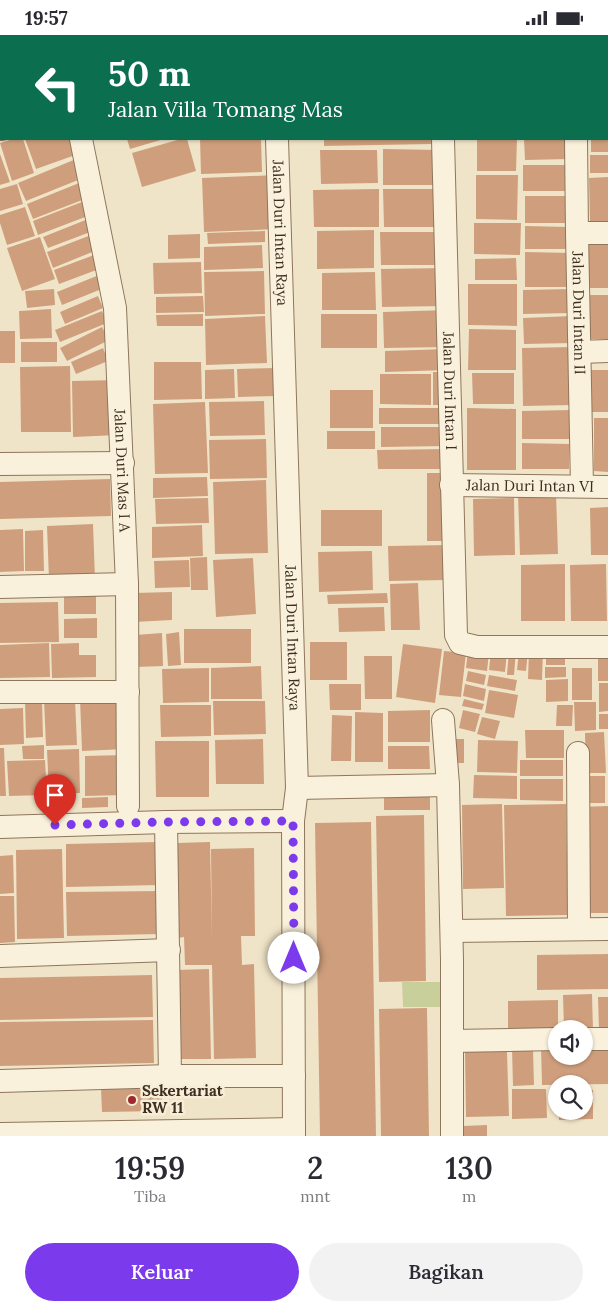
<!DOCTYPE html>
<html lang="id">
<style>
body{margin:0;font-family:Lora,serif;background:#f2f2f3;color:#2b2b33;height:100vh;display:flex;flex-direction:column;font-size:19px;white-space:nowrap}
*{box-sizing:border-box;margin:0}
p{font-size:16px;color:#7c7c81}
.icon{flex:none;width:28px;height:28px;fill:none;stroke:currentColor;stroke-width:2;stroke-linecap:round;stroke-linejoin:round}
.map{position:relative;height:1101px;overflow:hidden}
.side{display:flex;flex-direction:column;background:#fff;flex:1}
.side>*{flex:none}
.hud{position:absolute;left:0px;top:0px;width:609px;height:105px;box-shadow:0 1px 4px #0004;background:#0b6e4f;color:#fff;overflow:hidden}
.buttons{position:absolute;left:548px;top:985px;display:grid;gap:10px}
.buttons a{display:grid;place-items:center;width:45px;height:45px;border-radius:50%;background:#fff;box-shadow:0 1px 4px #0004;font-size:25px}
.pin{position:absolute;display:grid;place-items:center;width:42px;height:42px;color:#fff;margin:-51px -21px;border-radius:50% 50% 50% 0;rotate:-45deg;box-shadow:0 0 5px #0007}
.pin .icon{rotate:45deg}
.me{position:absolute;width:55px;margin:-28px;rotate:0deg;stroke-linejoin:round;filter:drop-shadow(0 0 4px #0008)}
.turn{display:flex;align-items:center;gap:18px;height:105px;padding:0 25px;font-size:22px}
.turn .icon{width:65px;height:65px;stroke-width:2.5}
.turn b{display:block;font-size:35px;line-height:42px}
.eta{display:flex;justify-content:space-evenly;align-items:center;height:85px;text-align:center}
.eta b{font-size:30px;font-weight:600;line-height:35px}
.primary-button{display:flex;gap:10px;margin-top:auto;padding:10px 25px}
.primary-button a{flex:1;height:58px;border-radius:30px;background:#7c3aed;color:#fff;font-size:20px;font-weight:600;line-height:58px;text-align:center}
.primary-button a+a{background:#f2f2f3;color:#2b2b33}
.status{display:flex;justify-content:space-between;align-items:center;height:35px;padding:0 25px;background:#fff;direction:ltr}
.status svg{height:14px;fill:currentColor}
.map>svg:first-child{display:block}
</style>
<div class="status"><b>19:57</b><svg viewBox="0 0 49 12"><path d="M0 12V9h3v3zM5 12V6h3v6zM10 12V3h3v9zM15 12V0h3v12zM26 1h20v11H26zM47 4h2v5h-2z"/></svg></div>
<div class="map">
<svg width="608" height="1101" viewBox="0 0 608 1101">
<rect width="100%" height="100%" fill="#f0e4c8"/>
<path fill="#c9cf9b" d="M402,947H441V972H403Z"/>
<path fill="#cf9f7d" d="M13,104H23L34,138L12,146L0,108Z
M25,104H76L81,118L36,134Z
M127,104H164L130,114Z
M181,104H187L196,136L142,152L132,118Z
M200,104H261L262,137L201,139Z
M324,104H432V109L324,111Z
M477,104H517L516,136H477Z
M524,104H570V124L525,125Z
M591,104H608V117H591Z
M383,114L440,115V150H383Z
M320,115H377L378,148L321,149Z
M0,119L10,147L0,150Z
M590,120H608V138H590Z
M76,124L83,143L26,166L18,148Z
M523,130H571L572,156H523Z
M276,140L278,194L204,197L202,143Z
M476,140H518L517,185L476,184Z
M608,142V186H590L589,143Z
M84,146L90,162L33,184L27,169Z
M17,149L23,169L0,176V154Z
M379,154V192H314L313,155Z
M383,154H441V192H384Z
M525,161H565V188H525Z
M87,165L93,179L38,200L33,186Z
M25,172L35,201L7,210L0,188V180Z
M88,184L93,196L48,213L43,202Z
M474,188H521L520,220L474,219Z
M525,191L568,192V214H525Z
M374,195V233L317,234V196Z
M265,196V207L208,209L207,198Z
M380,197H444V230H381Z
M200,199V223L168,224V200Z
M589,199L608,200V253H589Z
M91,200L97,215L53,233L47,217Z
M40,202L55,244L22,256L7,213Z
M262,210L263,233L204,235V212Z
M525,217L573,218V252H525Z
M94,220L99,234L59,249L54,235Z
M516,223L517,245H475V224Z
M201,227L202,258L154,259L153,228Z
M445,233L446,271L382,272L381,234Z
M264,236L265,279L205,281L204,237Z
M375,237L376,275H322V238Z
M99,240L104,253L62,270L57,257Z
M468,249H517V291L468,290Z
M54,254L55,270L27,273L25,256Z
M572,254V278L523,279V255Z
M589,260H608V304H589Z
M98,261L103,273L65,289L60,277Z
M203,261L204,277L156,278V262Z
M51,274L52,303L20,304L19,276Z
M447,275L448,312L384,313L383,277Z
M102,276L107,288L60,307L55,295Z
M203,279V291H157L156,280Z
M321,279H377V313H321Z
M265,281L267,328L206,330L205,284Z
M572,281L573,308L524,309L523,283Z
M102,292L109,305L67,326L60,313Z
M469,294L516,295V335H468Z
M0,296H15V328H0Z
M21,307H57V327H21Z
M572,312L573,370L523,371L522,313Z
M103,313L108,326L76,339L71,327Z
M448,314V335L385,337V316Z
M154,327H201L202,364L154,365Z
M70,331L71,397H21L20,332Z
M276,333L277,361L238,362L237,334Z
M234,334L235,363L205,364V335Z
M589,335H608V377H590Z
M433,337H448V370H433Z
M472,338H514V369H473Z
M380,339H431V370L380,369Z
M117,345L118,400L73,402L72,346Z
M330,355H373V393H330Z
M264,366L265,400L210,401L209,367Z
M205,367L208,438L155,439L153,369Z
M379,373H447L448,389H379Z
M467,373L516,374V435H467Z
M571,375V404H522V376Z
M594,383H608V437L594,436Z
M381,392H448V411L381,412Z
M327,396H375V414H327Z
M266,404L267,443L210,444L209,405Z
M522,408L569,409V434H522Z
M447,414V434H378L377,415Z
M427,438H449V506H427Z
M207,442L208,461L153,463V443Z
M110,444L111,481L0,484V447Z
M266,445L268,518L215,519L213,447Z
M556,458L558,519L520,520L518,459Z
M208,463L209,488L156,489L155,464Z
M514,463L515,520L474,521L473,464Z
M608,472V520H591L590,473Z
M321,475H382V511H321Z
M93,489L95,544L49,545L47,491Z
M202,490L203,521L152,523V492Z
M23,494L24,536L0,537V495Z
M43,495L44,536H25V496Z
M447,510V545L389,546L388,511Z
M372,516L373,555L319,557L318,517Z
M207,522L208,555H191L190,523Z
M253,523L256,579L216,582L213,525Z
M189,525L190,552L155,553L154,526Z
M565,529V586H521V530Z
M606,529L607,586H571L570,530Z
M418,548L420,595H391L390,549Z
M172,557V585L134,587L133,558Z
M64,558H96V579H64Z
M387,558L388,568L328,569L327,560Z
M58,567L59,607L0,608V568Z
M384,572L385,596L339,597L338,573Z
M97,583V603H64V584Z
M184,594H251V628H184Z
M179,597L181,630L168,631L166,599Z
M162,598L163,631L136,632L135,600Z
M310,607H347V645H310Z
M49,608L50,642L0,643V610Z
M79,608V620H96V642L52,643L51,609Z
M403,609L442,614L435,668L396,662Z
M546,613H565V630H546Z
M529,614L543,615L542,645L528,644Z
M468,615L489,618L487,636L466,633Z
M509,615L516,616L514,640H507Z
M519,615L528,616L526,636L517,635Z
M444,616L466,618L461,662L439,660Z
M491,616L507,617L505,637L489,635Z
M364,621H392V664H365Z
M598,622H608V646H598Z
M261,631L262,664H211V633Z
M545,632H566V642L545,643Z
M209,633V667L163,668L162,634Z
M572,633H592V665H572Z
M468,636L486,640L484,650L466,646Z
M489,640L517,645L515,656L487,651Z
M568,644V666L546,667V645Z
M599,648H608V676L599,677Z
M329,649H361V675H330Z
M465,649L486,654L484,666L463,661Z
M489,655L518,660L514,683L485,678Z
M124,663L126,714L82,716L80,664Z
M75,664L77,710L46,711L44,665Z
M464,664L484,669L482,675L462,671Z
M25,666H42L43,702L26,703Z
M213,666H265L266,699L214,700Z
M574,667H596V695L575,696Z
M160,670H211V701L161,702Z
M557,670H573L572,691H556Z
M23,673L24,709L0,710V674Z
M430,675V707H388V676Z
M463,675L480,679L475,697L459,693Z
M355,677L383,678V727H355Z
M599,679H608V694H599Z
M332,680L352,681L351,726H331Z
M482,682L500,686L495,704L477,699Z
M525,695H564V723H526Z
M604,697L606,738H586L585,698Z
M263,704L264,749H216L215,705Z
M447,704H464V728H447Z
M478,705L518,706L517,738L477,737Z
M155,706H209V762H156Z
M44,710V724H23L22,711Z
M388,711H429L430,734H388Z
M0,713H4L6,761H0Z
M79,714L80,758L49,759L47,715Z
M124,720L125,760L85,761V721Z
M45,725L47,760L9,761L7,726Z
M520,725H563V741H520Z
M474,740L517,741V764L473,763Z
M590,741H605V768H590Z
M520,744H563V766L520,765Z
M384,755H430V775H384Z
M108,762V772L82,773V763Z
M502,769L504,853L463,854L462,770Z
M566,769L568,880L506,881L504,770Z
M608,771V878H581L580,772Z
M424,780L426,946L379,947L376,781Z
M371,787L376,1101H320L315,788Z
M159,807L160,850L66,852V809Z
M210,807L212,903L211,814L254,813L255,901H241L242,930L254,929L256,1023L214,1024L212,930H185L184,902L178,903L177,808Z
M62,814L64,903L17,904L16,815Z
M13,820L14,858L0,859V821Z
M160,856V899L67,901L66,857Z
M0,861H14L15,907L0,908Z
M608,919V954L537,955V920Z
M209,934L211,1024H176L175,935Z
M152,940L153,982L0,985V943Z
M592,959L593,996L584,994H564L563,960Z
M598,962H608V995H599Z
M558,965V994L508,995V966Z
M427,973L429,1101H381L379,974Z
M153,985L154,1028L0,1031V987Z
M584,1011H608V1049L542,1050L541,1012H556V1021H584Z
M512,1014H533L534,1050L513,1051Z
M465,1017H507L509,1081L466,1082Z
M162,1053V1076L102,1077L101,1054Z
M512,1054H546L547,1083L512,1084Z
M584,1055H593V1084L559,1085V1076H584Z
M487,1090V1101H463V1091Z"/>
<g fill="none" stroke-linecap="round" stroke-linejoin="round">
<g stroke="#8d765c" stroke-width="24">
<g id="minor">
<path d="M267,0V1"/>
<path d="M438,1L447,0"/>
<path d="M578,1V0"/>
<path d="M0,94H1"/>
<path id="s1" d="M81,104L115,273L127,549L128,771"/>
<path id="s2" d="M277,104L297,753L293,786L294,1101"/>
<path id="s3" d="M443,104L456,600L460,608L477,612H608"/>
<path id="s4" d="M576,104L577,198L582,451"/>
<path d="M577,198H608"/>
<path d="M580,317L608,316"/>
<path d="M0,429L123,428"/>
<path id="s5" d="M451,450L608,452"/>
<path d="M0,552L127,549"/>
<path d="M0,657H128"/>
<path d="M443,685L448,750"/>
<path d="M578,718L579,894"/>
<path d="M297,753L448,750L452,925V1101"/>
<path d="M166,787L170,1041"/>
<path d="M0,792L166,787L293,786"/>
<path d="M452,896L608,894"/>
<path d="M0,921L169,915"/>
<path d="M584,1004H608"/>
<path d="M452,1006L556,1004"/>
<path d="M0,1046L170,1041H294"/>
<path d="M0,1099L294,1094"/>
</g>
</g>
<use href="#minor" stroke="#faf1dc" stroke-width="22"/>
</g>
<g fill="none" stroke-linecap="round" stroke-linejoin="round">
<path stroke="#7c3aed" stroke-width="9" stroke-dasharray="0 16.2" d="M55,790L166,787L293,786L294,923"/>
</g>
<circle fill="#9e2a2b" stroke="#f7eed8" stroke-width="2" cx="132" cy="1065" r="5"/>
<g text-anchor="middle" stroke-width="5" stroke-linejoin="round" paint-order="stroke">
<g font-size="15" fill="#3d2e20" stroke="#f7eed8">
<text dy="5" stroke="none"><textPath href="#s2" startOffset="94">Jalan Duri Intan Raya</textPath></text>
<text dy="5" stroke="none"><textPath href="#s4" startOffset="174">Jalan Duri Intan II</textPath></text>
<text dy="5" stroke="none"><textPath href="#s3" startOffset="252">Jalan Duri Intan I</textPath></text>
<text dy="5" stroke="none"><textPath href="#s1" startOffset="335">Jalan Duri Mas I A</textPath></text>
<text dy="5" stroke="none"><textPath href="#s5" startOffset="79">Jalan Duri Intan VI</textPath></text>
<text dy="5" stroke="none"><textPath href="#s2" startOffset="499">Jalan Duri Intan Raya</textPath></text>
</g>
<g font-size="15" font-weight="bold" fill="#3d2e20" stroke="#f7eed8" text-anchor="start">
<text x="142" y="1061">Sekertariat<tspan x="142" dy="17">RW 11</tspan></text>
</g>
</g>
</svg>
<div class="buttons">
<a><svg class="icon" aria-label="sound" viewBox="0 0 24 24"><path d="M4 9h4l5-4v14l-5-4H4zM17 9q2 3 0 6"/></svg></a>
<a><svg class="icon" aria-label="search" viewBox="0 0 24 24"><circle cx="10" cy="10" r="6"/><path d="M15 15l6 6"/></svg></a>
</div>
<div class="pin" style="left:55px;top:790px;background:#d93025"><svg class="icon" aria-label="arrive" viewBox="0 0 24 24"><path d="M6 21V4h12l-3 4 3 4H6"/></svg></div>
<svg class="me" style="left:294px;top:923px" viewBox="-20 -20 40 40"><circle r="19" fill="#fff"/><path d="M0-13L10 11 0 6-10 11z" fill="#7c3aed"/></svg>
<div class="hud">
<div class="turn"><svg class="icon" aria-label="left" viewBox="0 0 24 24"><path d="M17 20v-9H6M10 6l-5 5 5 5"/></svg><div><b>50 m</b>Jalan Villa Tomang Mas</div></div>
</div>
</div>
<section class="side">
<div class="eta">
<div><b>19:59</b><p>Tiba</p></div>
<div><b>2</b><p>mnt</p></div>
<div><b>130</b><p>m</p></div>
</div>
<div class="primary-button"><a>Keluar</a><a>Bagikan</a></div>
</section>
